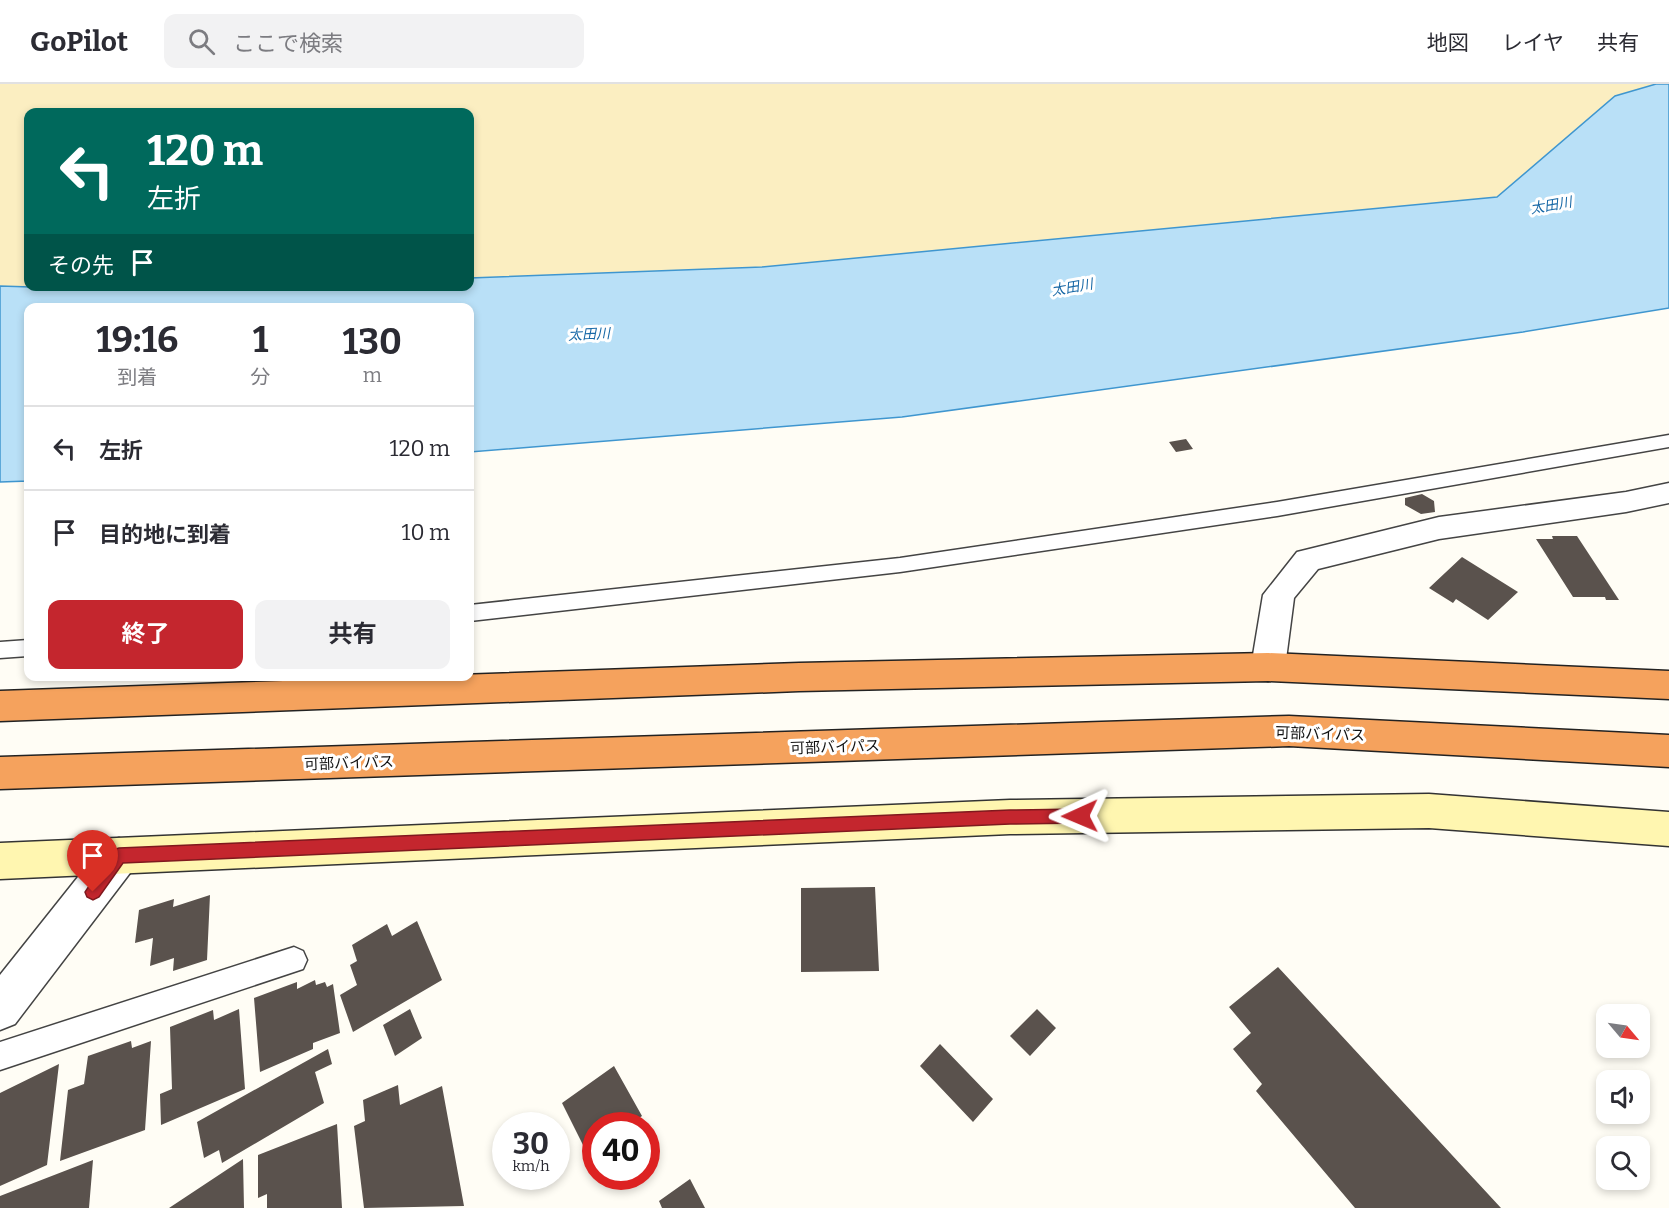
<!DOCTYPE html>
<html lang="ja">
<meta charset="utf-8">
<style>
body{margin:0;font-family:Bitter,"Noto Sans JP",serif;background:#f2f2f3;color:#2b2b33;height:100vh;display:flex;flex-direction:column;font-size:22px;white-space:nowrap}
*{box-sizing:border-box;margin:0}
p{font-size:20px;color:#7c7c81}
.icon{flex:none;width:33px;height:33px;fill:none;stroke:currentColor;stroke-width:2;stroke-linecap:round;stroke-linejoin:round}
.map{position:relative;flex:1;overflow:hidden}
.side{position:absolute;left:24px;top:219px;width:450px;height:378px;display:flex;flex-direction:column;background:#fff;border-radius:12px;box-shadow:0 3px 9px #0003}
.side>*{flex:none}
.top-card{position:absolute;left:24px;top:24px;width:450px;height:183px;border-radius:12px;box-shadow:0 3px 9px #0003;background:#00695c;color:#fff;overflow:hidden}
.needle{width:39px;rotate:119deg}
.fabs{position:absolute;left:1596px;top:920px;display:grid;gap:12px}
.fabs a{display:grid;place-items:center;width:54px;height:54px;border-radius:12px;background:#fff;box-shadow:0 3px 9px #0003;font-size:30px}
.speed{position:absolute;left:492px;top:1028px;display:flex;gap:12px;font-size:30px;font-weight:700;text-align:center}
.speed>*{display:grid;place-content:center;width:78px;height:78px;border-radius:50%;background:#fff;box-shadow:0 3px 9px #0003;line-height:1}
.speed small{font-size:15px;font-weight:400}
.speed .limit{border:9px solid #d22;background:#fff;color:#111}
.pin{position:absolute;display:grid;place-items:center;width:51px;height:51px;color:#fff;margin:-62px -26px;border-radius:50% 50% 50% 0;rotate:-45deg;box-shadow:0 0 6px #0007}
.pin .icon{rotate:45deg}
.me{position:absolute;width:66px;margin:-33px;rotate:269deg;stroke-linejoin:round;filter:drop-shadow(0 0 4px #0008)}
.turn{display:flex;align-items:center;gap:21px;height:126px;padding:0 24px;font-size:27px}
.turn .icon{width:78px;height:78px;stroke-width:2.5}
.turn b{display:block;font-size:42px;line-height:51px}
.then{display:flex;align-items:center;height:57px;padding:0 24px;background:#0003;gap:12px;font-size:22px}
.eta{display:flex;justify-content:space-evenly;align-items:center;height:102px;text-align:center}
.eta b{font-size:36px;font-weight:700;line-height:42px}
.action{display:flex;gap:12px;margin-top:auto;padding:12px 24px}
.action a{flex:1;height:69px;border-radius:12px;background:#c4262e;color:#fff;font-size:24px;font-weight:700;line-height:69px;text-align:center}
.action a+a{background:#f2f2f3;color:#2b2b33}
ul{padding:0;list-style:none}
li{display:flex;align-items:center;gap:18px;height:84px;padding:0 24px;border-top:2px solid #e1e1e2}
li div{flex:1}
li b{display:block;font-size:22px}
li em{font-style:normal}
header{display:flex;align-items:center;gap:36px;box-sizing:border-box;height:84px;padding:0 30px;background:#fff;border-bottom:2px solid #e1e1e2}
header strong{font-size:28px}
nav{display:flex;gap:33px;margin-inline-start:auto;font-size:21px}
.search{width:420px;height:54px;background:#f2f2f3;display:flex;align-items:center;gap:15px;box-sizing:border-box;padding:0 21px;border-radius:12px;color:#7c7c81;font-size:22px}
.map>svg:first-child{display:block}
</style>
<header>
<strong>GoPilot</strong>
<div class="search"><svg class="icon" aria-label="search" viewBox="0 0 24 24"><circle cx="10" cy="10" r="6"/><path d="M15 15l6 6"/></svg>ここで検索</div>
<nav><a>地図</a><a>レイヤ</a><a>共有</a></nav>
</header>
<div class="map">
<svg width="1669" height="1124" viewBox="0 0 1669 1124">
<rect width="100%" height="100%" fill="#fffdf5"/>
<path fill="#fbeec1" d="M0,0H1656L1615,12L1497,113L762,183L470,194V28H28V202L224,203L123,206L0,202Z"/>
<path fill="#b9e0f7" stroke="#3f96cf" stroke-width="1.5" d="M1656,0H1669V224L1523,248L902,333L470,368V224H28V397L0,398V202L123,206L224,202H470V194L762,183L1497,113L1615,12Z"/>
<path fill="#5a524d" d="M1186,355L1193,365L1176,368L1169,358Z
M1422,410L1434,417L1435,428L1421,430L1405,421V414Z
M1552,452H1577L1619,516H1606L1605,513H1573L1536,455H1553Z
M1462,473L1518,508L1488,536L1456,515L1453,519L1429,504Z
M875,803L879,887L801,888V804Z
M210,811L207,876L173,887L174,874L150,882L153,854L135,859L139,826L174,815L173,823Z
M417,837L442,896L353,948L340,911L357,901L350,881L357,877L352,861L387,840L392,852Z
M1278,883L1501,1124H1355L1256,1007L1262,1000L1233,965L1251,949L1229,923Z
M315,896L316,901L325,898L327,903L333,900L340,949L313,959V965L260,988L254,914L297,898V905Z
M239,925L245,1005L161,1041L160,1010L172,1005L170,943L213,926L214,936Z
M410,925L422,954L395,972L383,941Z
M1037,925L1056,944L1030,972L1010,952Z
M131,957L132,964L151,957L145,1046L60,1077L68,1006L84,1000L88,972Z
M940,960L993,1015L973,1038L920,982Z
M328,965L332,980L315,988L324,1019L222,1079L219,1066L204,1074L197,1038Z
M59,980L47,1081L0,1102V1009Z
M614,982L642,1032L629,1041H596V1066L588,1071L562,1019Z
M398,1001L400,1021L442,1002L464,1122L364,1124L354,1042L365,1037L363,1016Z
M337,1040L342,1124H267V1110L258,1114V1071Z
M243,1075L244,1124H169Z
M93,1076L89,1124H0V1112Z
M690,1095L705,1124H662L659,1117Z"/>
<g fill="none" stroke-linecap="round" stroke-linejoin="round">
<g stroke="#444" stroke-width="3">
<path id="lane" d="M1669,351V363L1277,432L900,488L470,537V521L900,474L1277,418Z
M28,556V572L0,574V558Z
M294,863L303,867L307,876L303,885L0,986V958Z"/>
</g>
<g stroke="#444" stroke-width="3">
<path id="street" d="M1669,399V419L1626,428L1439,455L1318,485L1294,514L1285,583L1280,593L1268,597L1256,593L1251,583L1263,511L1297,468L1439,433L1626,408Z
M119,754L133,759L138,772L133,785L15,940L0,946V891L105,759Z"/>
</g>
<g stroke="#333" stroke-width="3">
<path id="secondary" d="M1429,710L1669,728V762L1429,744L1010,750L0,795V759L1010,716Z"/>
</g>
<g stroke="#222" stroke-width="3">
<path id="highway" d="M1268,569L1669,587V615L1268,597L799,607L0,637V607L799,579Z
M1289,632L1669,651V683L1289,662L0,705V673Z"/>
</g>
<use href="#lane" fill="#fff" fill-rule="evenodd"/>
<use href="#street" fill="#fff" fill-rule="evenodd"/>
<use href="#secondary" fill="#fff6b0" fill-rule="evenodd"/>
<use href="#highway" fill="#f5a25d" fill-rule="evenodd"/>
</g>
<path fill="#c4262e" stroke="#7f191e" stroke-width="1.5" d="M1080,725L1085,727L1087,732L1085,737L1080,739L1010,740L123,779L99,813L93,816L87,813L85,808L113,766L119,764L1010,726Z"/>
<g text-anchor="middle" stroke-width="6" stroke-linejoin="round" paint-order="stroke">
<g font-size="14" font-style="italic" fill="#1768a6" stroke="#fff">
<text transform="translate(1551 121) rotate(-10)" y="5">太田川</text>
<text transform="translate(1072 203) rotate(-10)" y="5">太田川</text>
<text transform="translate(589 250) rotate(-3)" y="5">太田川</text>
</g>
<g font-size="15" fill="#111" stroke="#fff">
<text transform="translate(1320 650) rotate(2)" y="5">可部バイパス</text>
<text transform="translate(835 663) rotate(-2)" y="5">可部バイパス</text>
<text transform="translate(349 679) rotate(-2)" y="5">可部バイパス</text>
</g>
</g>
</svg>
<div class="fabs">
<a><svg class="needle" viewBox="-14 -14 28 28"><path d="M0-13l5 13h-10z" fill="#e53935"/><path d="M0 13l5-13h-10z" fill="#7c7c81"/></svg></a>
<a><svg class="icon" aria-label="sound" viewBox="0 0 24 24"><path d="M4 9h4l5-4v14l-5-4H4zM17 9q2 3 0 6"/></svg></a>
<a><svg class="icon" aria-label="search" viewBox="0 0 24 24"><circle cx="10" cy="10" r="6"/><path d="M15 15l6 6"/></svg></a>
</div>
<div class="speed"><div>30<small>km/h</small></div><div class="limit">40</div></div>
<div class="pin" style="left:93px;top:808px;background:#d93025"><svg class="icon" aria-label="arrive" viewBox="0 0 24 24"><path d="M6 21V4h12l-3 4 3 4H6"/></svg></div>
<svg class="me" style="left:1080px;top:732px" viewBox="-20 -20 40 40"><path d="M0-17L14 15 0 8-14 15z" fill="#c4262e" stroke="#fff" stroke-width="4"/></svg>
<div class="top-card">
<div class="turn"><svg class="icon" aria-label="left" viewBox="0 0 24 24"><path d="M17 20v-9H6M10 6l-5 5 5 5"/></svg><div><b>120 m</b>左折</div></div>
<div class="then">その先<svg class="icon" aria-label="arrive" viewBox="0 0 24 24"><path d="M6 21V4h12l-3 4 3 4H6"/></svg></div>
</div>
<section class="side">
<div class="eta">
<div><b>19:16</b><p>到着</p></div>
<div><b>1</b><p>分</p></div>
<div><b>130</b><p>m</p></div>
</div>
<ul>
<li><svg class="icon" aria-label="left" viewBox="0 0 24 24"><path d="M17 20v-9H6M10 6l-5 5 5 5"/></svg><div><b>左折</b></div><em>120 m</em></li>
<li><svg class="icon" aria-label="arrive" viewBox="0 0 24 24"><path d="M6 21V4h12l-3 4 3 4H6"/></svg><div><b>目的地に到着</b></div><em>10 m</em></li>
</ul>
<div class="action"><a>終了</a><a>共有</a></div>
</section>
</div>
